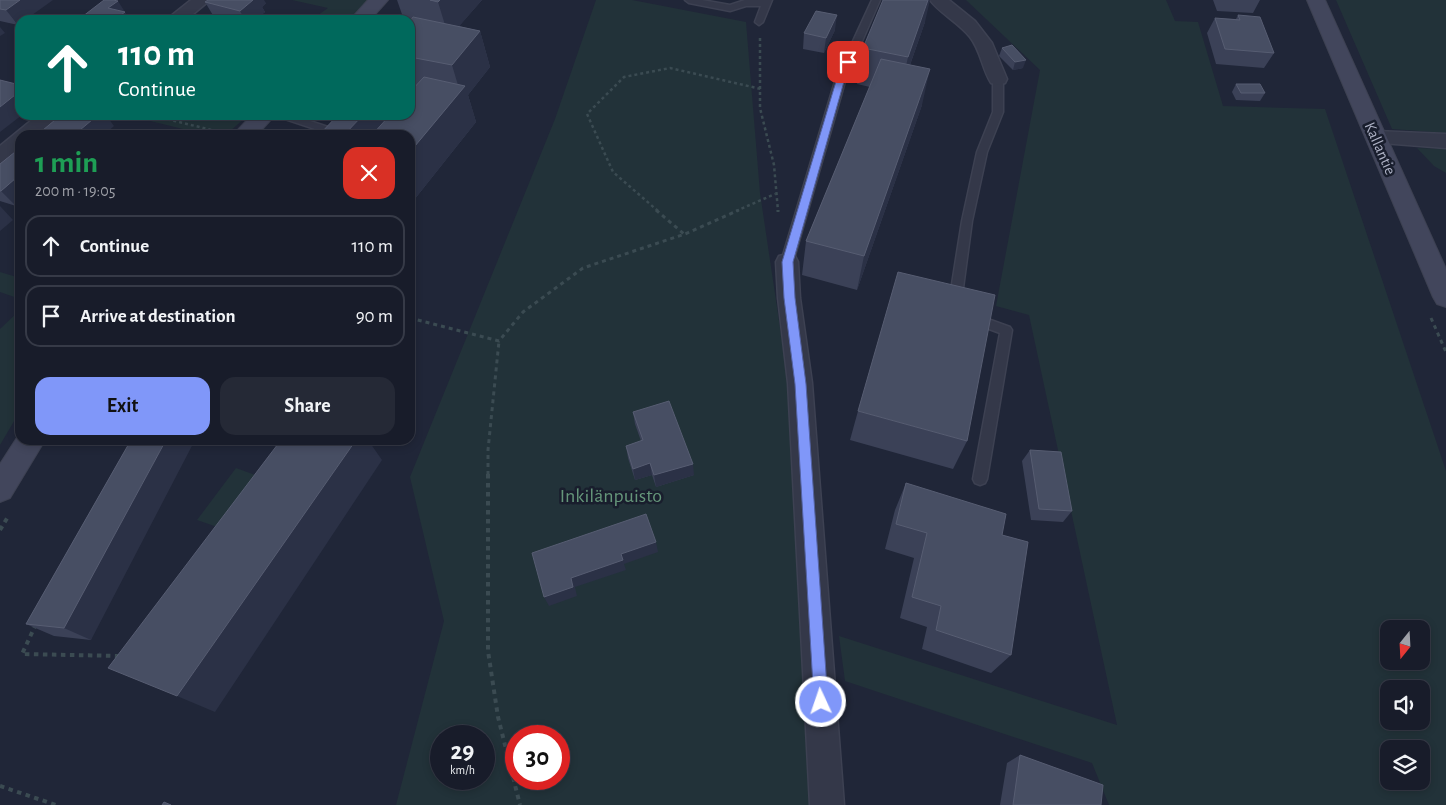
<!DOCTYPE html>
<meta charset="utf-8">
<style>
body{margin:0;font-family:"Alegreya Sans",sans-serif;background:#252936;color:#f1f3f6;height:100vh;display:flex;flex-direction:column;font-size:19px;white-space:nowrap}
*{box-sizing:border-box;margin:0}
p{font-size:16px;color:#9fa1a8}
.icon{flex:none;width:28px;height:28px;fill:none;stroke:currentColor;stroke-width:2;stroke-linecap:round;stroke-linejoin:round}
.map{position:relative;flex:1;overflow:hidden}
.drawer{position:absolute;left:15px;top:130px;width:400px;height:315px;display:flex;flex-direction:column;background:#181c2a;border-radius:15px;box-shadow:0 2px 8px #0003,0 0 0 1px #363a47}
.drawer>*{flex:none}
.guide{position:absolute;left:15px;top:15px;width:400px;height:105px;border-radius:15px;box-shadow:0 2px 8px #0003,0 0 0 1px #363a47;background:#00695c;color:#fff;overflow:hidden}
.needle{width:32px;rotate:198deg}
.controls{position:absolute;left:1380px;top:620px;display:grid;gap:10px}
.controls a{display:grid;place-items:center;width:50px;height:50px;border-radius:10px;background:#181c2a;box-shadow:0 2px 8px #0003,0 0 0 1px #363a47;font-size:25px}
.speed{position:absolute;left:430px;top:725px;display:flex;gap:10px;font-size:25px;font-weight:700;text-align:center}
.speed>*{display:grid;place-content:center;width:65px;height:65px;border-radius:50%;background:#181c2a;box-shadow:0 2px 8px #0003,0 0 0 1px #363a47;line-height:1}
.speed small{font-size:12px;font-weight:400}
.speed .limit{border:8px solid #d22;background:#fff;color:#111}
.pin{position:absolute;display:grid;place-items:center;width:42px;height:42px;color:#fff;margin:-21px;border-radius:10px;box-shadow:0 2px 8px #0006}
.me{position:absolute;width:55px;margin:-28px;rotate:357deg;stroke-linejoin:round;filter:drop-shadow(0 0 4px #0008)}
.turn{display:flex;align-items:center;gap:18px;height:105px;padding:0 20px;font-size:22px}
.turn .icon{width:65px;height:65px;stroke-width:2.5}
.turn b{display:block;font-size:35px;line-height:42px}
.round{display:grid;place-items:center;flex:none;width:52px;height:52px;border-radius:15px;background:#252936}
.head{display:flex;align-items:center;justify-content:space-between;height:85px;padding:0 20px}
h1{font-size:30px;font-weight:600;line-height:38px;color:#1e9e55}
.cta{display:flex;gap:10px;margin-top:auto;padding:10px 20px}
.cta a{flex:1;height:58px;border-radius:15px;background:#8097f9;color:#111;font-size:20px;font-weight:600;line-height:58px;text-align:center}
.cta a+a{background:#252936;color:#f1f3f6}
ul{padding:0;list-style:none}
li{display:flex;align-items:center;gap:15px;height:62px;margin:0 10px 8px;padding:0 10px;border:2px solid #363a47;border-radius:15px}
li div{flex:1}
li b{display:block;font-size:19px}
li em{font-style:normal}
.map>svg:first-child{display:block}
</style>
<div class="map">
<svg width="1446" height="805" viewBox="0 0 1446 805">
<rect width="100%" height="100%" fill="#202638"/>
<path fill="#223239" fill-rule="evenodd" d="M292,0H370L350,20H311L328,8Z
M596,0H632L746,22L760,193L802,475L811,805H396L444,621L410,477L555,119ZM441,736H484V779H441ZM516,736H559V779H516Z
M966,0H1166L1175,21L1198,22L1223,106L1325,109L1446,471V805H1109L1092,763L845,681L839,636L1117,725L1029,315L996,306L1040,70ZM1389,629H1421V661H1389ZM1389,689H1421V721H1389ZM1389,749H1421V781H1389Z
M1336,0H1446V133L1392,129Z
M126,115H181L201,120L206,115H248L226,135H182L187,130Z
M1417,148L1446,149V173L1434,166Z
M0,272L20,278V299L0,292Z
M20,310V411L0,445V329Z
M236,468L261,477L223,529L197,520Z"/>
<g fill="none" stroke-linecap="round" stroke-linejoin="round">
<g stroke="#3d4152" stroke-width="3">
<path id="lane" d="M685,0H702L730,5L745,0H772L763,22L759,25L755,22L761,6H746L730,11L689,3Z
M872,0H880L846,78L793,262L791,265H783L781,262L836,78Z
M998,76L1003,79V112L987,152L972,221L961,303L955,307L949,303L962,221L977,152L993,112V79Z
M277,115H292L337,130L339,132L337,135H326L327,133L279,117Z
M974,314L1010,327L1012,330L987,479L985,483L980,485L975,483L973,479L1000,333L970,322L968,319Z"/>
</g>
<g stroke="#3d4152" stroke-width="3">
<path id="street" d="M191,0H210L186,20H166Z
M930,0H949L975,21L992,43L1007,79L1005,83L998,85L991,83C982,69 981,51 970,37C959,23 938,12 930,0Z
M38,115H60L38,135H20V150L7,162L0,164V146Z
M1376,131L1446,134V148L1369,142L1366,137L1369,132Z
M787,254L795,256L798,262L800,298L812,383L844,805H810L788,383L778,298L776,262L779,256Z"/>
</g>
<g stroke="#3d4152" stroke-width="2">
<path id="secondary" d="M368,0H388L370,20H350Z
M1307,0H1325L1446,269V307L1437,304L1433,297Z
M252,115H275L257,135H233Z
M20,433V440H45L10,498L0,502V464Z"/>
</g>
<path stroke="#3b4b52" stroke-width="2.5" stroke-dasharray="3 3" stroke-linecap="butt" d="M760,38V108L774,165L778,211
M150,115L220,132
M658,211L613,172L587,114L624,77L670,68L761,89
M736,211L775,194"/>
<path stroke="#3b4b52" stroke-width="3" stroke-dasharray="4 4" stroke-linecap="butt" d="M656,210L684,234
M778,210V212
M410,318L499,341L523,312L583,268L685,234L739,210
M1431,318L1446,352
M488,475V450L499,341"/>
<path stroke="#3b4b52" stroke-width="4" stroke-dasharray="4.5 4.5" stroke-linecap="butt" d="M488,474V651L498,717L520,805
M0,530L9,515
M36,624L22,654L121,656
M0,786L56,805"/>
<use href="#lane" fill="#343849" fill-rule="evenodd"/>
<use href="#street" fill="#343849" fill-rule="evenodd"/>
<use href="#secondary" fill="#42465c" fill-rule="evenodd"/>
</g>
<path fill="#3b4157" d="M0,0L18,25L0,21Z
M397,0H482L459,26L480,31L490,67L468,95L476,122L410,205V115L412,90H410V20H404Z
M1213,0H1260L1253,13L1217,11Z
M205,2L266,3L262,7L265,12L255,20H224L214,17Z
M1238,15L1274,53L1264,68L1216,64L1207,33L1215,18L1236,19Z
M925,22L910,65L922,105L857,290L802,275L806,241L870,87L857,84L863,48Z
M835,30L824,53L803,49L804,33Z
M1002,48L1023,68L1013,70L999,56Z
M1236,84L1265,93L1260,101L1236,100L1232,92Z
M20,148V202L16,206L0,201V164Z
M858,411L967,441L953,469L850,440Z
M633,412L694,475L656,487L652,475L635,480L628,458L626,446L641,441L635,424Z
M131,440L91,640L54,636L26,624Z
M1030,450L1072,511L1063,522L1031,520L1022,461Z
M906,483L1002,535L1011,655L991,673L922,649L927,627L900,618L914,558L885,549L895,510Z
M1020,755L1101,805H1000L1007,763Z"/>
<path fill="#2b3146" d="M20,0H53L25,20H20V24L18,25L6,10Z
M251,0H264L266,3L262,7L265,12L255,20H245L240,11Z
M440,0H482L449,38L438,2Z
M928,0H930L925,22L900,93L908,57Z
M118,1L130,20H114L108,8Z
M837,15L835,30L824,53L826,38Z
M0,27L5,33L0,36Z
M480,31L490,67L468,95L476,122L410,205V152L460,92L452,65Z
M1026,60L1023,68L1013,70L1015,62Z
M930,69L922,105L857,290L864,256Z
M20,91V115H22L0,132V107Z
M98,115H106L114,126L104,135H74Z
M363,115H391L374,135H344Z
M16,178L20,183V202L16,206L1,191Z
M0,206L13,220L0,231Z
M410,344L413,349L410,353Z
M166,440H195L91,640L64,628Z
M356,440H368L382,460L215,712L177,696Z
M650,463L652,475L635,480L633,469Z
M693,464L694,475L656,487L654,475Z
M656,542L658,552L624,564L626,570L575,587L577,596L549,606L544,597L571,578L621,554Z"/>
<path fill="#474e63" stroke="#575d72" d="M0,0H20L6,10L0,9Z
M104,0H113L118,1L108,8L125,12L114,20H78Z
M208,0H253L240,11L205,2Z
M430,0H440L438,2Z
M883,0H928L908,57L863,48Z
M816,11L837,15L826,38L804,33Z
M1238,15L1260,17L1274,53L1225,49L1215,18L1240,20Z
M184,16L202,20H179Z
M413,17L480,31L452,65L410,57V21Z
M1012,45L1026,60L1015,62L1002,48Z
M881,59L930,69L864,256L806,241Z
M424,77L465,86L410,152V135H372L390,115H410V92Z
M0,80L20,85V91L0,107Z
M1236,84H1260L1265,93H1241Z
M61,115H98L74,135H37Z
M338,115H363L344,135H319Z
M20,148V180L16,178L1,191H0V164Z
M898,272L995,295L967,441L858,411Z
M669,401L693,464L654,475L650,463L633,469L626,446L643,440L633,412Z
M131,440H166L64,628L26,624Z
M281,440H356L177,696L108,668Z
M1030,450L1061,452L1072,511L1039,509Z
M906,483L1006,514L1002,535L1028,542L1011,655L936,630L941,606L912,597L927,533L896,524Z
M646,514L656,542L621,554L623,560L571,578L573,587L544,597L532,553Z
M1020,755L1103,785L1101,805H1013Z
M164,802L171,805H162Z"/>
<path fill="#8097f9" stroke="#5362a2" d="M848,59L852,62L845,78L793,262L795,298L806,384L828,702L826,707L821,709L816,707L814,702L795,384L784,298L782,262L837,78L844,62Z"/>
<g text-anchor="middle" stroke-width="5" stroke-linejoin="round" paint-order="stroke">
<g font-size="16" fill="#aeb2c5" stroke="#191e2d">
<text transform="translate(1381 148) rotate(66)" y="6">Kallantie</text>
</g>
<g font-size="20" fill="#65967a" stroke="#191e2d">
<text x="611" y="502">Inkilänpuisto</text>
</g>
</g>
</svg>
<div class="controls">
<a><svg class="needle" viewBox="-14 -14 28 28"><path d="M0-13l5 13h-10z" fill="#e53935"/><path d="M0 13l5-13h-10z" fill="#9fa1a8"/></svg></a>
<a><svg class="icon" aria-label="sound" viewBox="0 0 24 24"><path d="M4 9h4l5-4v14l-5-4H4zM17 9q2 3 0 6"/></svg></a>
<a><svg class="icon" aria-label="layers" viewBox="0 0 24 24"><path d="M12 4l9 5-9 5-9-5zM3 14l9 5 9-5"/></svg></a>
</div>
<div class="speed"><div>29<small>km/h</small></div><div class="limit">30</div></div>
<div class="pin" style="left:848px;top:62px;background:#d93025"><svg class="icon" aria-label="arrive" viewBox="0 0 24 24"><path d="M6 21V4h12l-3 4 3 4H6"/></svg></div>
<svg class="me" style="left:821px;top:702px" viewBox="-20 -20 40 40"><circle r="17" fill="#8097f9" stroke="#fff" stroke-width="3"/><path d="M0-11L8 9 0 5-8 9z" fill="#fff"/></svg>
<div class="guide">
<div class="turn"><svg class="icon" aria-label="ahead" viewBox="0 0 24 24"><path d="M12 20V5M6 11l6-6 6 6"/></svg><div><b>110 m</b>Continue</div></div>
</div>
<section class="drawer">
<div class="head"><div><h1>1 min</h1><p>200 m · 19:05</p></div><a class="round" style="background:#d93025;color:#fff"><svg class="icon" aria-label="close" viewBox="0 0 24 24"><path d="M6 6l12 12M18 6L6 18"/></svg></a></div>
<ul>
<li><svg class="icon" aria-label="ahead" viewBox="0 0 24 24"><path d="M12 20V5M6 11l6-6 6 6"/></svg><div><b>Continue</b></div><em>110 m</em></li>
<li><svg class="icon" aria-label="arrive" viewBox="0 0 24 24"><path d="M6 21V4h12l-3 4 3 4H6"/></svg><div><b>Arrive at destination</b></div><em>90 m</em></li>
</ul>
<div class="cta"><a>Exit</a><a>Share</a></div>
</section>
</div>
